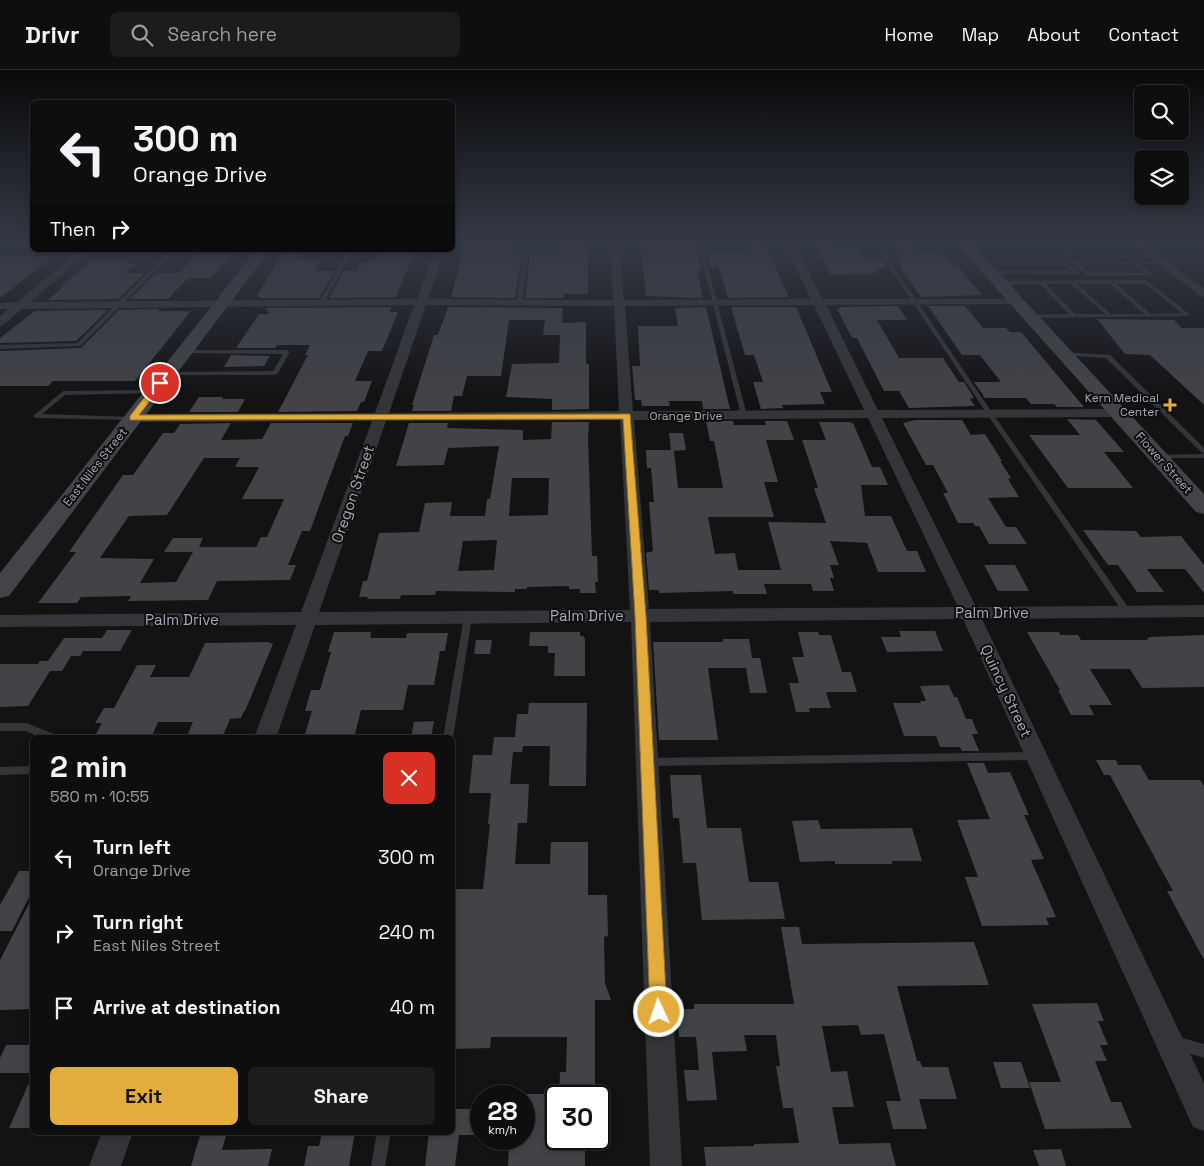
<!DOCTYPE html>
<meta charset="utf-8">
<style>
body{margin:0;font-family:"Space Grotesk",sans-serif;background:#1c1c1d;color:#f1f3f6;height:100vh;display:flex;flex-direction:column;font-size:19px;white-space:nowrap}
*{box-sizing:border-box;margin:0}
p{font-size:16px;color:#9b9c9e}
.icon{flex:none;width:28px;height:28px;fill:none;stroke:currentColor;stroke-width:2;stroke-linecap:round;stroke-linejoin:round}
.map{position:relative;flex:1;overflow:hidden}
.sheet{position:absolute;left:30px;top:665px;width:425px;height:400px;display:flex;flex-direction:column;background:#0e0e0f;border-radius:8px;box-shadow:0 2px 8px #0003,0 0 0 1px #2e2e2f}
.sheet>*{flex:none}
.top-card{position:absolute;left:30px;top:30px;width:425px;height:152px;border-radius:8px;box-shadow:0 2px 8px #0003,0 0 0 1px #2e2e2f;background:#0e0e0f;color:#f1f3f6;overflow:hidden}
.fabs{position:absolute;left:1134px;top:15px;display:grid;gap:10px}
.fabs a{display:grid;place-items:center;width:55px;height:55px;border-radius:8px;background:#0e0e0f;box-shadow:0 2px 8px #0003,0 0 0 1px #2e2e2f;font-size:25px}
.speed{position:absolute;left:470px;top:1015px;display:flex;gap:10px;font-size:25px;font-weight:700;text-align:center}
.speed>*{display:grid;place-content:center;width:65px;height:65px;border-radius:50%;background:#0e0e0f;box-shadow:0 2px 8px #0003,0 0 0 1px #2e2e2f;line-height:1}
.speed small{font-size:12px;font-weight:400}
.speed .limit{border:2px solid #111;border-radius:8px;background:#fff;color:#111}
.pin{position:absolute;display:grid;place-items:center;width:42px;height:42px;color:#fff;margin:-21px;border:2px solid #fff;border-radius:50%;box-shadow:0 1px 5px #0007}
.me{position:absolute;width:55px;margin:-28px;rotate:357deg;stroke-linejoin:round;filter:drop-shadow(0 0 4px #0008)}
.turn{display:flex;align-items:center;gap:18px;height:105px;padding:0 20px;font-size:22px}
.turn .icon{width:65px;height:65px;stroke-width:2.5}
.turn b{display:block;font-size:35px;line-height:42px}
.then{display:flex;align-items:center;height:48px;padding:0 20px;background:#0003;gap:10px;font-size:19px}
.round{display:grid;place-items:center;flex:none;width:52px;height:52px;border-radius:8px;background:#1c1c1d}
.overview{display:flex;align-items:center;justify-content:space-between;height:85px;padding:0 20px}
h1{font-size:30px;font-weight:800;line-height:38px}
.primary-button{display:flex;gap:10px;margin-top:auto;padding:10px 20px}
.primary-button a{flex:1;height:58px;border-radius:8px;background:#e2ad3d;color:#111;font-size:20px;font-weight:800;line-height:58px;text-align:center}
.primary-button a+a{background:#1c1c1d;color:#f1f3f6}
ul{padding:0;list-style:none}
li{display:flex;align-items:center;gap:15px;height:75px;padding:0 20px}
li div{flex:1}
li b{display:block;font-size:19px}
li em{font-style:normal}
header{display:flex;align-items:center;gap:30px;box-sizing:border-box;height:70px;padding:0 25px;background:#0e0e0f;border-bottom:1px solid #2e2e2f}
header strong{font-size:24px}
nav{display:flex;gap:28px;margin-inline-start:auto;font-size:18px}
.search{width:350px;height:45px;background:#1c1c1d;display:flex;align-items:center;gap:12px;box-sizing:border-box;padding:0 18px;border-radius:8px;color:#9b9c9e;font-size:19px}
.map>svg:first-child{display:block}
</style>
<header>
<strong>Drivr</strong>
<div class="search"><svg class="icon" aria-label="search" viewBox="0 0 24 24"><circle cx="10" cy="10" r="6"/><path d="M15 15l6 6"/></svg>Search here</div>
<nav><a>Home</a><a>Map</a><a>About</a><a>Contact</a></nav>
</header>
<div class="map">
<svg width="1204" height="1096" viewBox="0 0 1204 1096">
<rect width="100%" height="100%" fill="#131314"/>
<path fill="#424347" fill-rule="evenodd" d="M466,172H500L499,175H515L514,184H522L515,228L451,227Z
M640,172H695L702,200L697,201L703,228L646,226Z
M814,172H834L837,178H857L864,189H882L886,195L872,204L831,205Z
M749,175H765L789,227L728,228L718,195L710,198L706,182H751Z
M556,176H588V224H564V228H525L530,184H555Z
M893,176H914L918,182H939L943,183L953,195H957L982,225L921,227L895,189L892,191L890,189H902Z
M385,180H415L396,227L329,228L344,201H357L362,192H372L374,189H377L382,181Z
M283,184H301L298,189H321L314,201H335L319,228H260L257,225Z
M0,185H35L34,186H54L0,228Z
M196,185H231L214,204L209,208H188L168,229H130L156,203H179Z
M93,189L129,191L126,194H135L125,203H145L118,229L48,230L63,217H60Z
M898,236L907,250H877L899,288H943L959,312H964L974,328L970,329L975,336L909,338L899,321H884L857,268H852L837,239H840L839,237Z
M928,236H965L983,258H1006L1010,262H1021L1084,337H1057L1054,334H1031L1026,328H985L974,312H1001L980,285H962Z
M392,237L390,242H398L382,281H368L355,311H372L364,332H361L357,341L278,342L308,285H305L310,275H277L275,278H236L259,244H269L266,238Z
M448,237L563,238L562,253L586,252V294H589V339L552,340V329L506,327L512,294L559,293L560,265H543L545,250H509L501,306H467L462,326H454L451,341H412L414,335H412L434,265H438Z
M706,237L730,339H703L702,331H669L670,336H642L641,330H635L632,296H640L638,256H678L675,238Z
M731,237H796L832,322H820L825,334L782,335L783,338L761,339L753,312H763L754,285H745Z
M159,239L158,241H191L135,311H53L48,316H0V281L81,278L119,240Z
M108,240L76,271L0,273V268L35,241Z
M1097,249L1174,250L1182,258H1204V335L1150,285L1125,284Z
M231,285L270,286L264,296L224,297Z
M199,327H223L222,329H245L238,342H189Z
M1067,349L1096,350L1124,382H1104L1133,418H1068L1029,365H1080Z
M915,350H962L971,365L985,364L1002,391H1000L1011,408L1008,409L1019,427L988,428L1006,457H1016L1027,474H989L979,456H975L973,453H958L943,423H948L933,395H926L903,353Z
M706,351H733L734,355H766L765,351H787L794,370H766L778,412H764L774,447H708L715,484L735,483L738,500H781L768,452L826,453L814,418H818L802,370H826L819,352H849L853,353L872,397H880L888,415H861L865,446H891L907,481H917L926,502H878L867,473L830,471L839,495H830L834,508H830L834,521H813L811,514H764L767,524H733V521L659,523V520H649L646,483L653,481L649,432H654L651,398H647L646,380H671L669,363H683L686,380L674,381L678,418H723L714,371H710Z
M552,352H589L588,368L592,486H597L598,512H595L596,523H580V519H569V516L527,517V519H515V522L436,521L435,525H401L400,529H367L368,527H359L363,511H367L379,463L419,462L425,433L452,432L450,446H485L487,429H490L499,376L448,378L444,395L396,396L409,353H448L447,358L523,360V370L551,369ZM512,408H549L548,445L509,446ZM497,470L494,500L458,501L463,471Z
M231,353L221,370L262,369L271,353H353L348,366H345L310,461H302L288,495H296L290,510L217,511L208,530L128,531L131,526L81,527L77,533H38L76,482H69L123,405H133L163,363H174L180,354ZM204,388H240L235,397H259L242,429H284L267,467H261L256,477H199L203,468H173L164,482H193L176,512L140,513L154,489L100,488L129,446L167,445Z
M1083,460L1136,461L1141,467L1181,466L1204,495V523L1185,499H1147L1164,522H1137L1118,495H1108Z
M984,495H1015L1029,521H998Z
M107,560H132L120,581H83L80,586H71L62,601H50L28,636L0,637V594H38L40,591H48L64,568H102Z
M899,561H935L943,581L887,582L881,567H901Z
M334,562H371L370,568H406L407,563H448L445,581H440L434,615H408L403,640H361L354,668H304L312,641H305L311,620H320L331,582H328Z
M530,562H580V566H583L585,569V606H554L555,583H548V576H529Z
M798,562H818L819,565H831L842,602H851L857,622H826L831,638H809L810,642H796L789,613H799L792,587H804Z
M1027,562H1059L1060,565H1078L1081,570H1148L1147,568H1150L1149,567L1204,565V617L1142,618L1130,599H1090L1112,635H1089L1094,645H1071L1058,620H1060Z
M723,569H749L752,588H760L767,623H750L746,598H708L718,670H659L653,572H723Z
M476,570H492L490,584H474Z
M268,572L273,574L245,641H244L241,648L230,649L222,668H186L193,652H158L151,668H94L102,653H95L104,638H114L137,595H156L150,607H189L205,573Z
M949,615L954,627H957L966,649H972L978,664H972L979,681H962L960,677H940L936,666H904L893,633H921L920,631H926L920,616Z
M529,633H587L586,716H549L550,676H523L522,682H513L510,714H529L527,753H518L515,794H550L551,772H588V825H607L608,866L604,867L605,913L611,930H595V1026H559L560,1002H566L567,967H491L490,978L452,979V819H483L490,754H488L491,723H469L473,685H492L494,667H515L517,644H528Z
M434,651L431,668H411L414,652Z
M1096,690H1116L1118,695H1140L1149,710H1200L1204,716V890L1167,821H1173L1136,753L1110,705H1104Z
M967,693H984L988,703L1010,702L1029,745H1024L1044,789L1031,790L1056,847L1046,848L1049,855L982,856L965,807H978L957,750L990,749Z
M670,705H701L707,758H741L749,812H778L785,849L702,850L696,793H683L679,748H673Z
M818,750L821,759L912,758L922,791H892V794H835V791L800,792L792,751Z
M19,801H32V821L12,861H0V835Z
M32,828V939L0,940V890Z
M781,857H799L802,874L974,872L989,915L897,916L917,991H920L922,997H948L957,1029H919L927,1059H893L886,1031H901L884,964L861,965L858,955L822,956L831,1002L847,1001L854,1037H832L839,1074L890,1073L896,1096H706L704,1077L754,1076V1074L799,1073L793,1038H783L776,996H780L776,965H744L747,981L712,982L717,1030L687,1031L684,1000H699L696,967H679L677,939H694V934H794Z
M1097,933L1104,951H1098L1108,975H1100L1107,991H1095L1111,1032H1121L1132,1058L1045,1059L1029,1012H1061L1032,934Z
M6,975H32V1003H0V988Z
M993,992H1021L1030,1018H1001Z
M32,1006V1058H9Z
M524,1024H549L547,1074H585V1096H508L509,1074H524Z
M452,1039H477L475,1065H459L455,1096H425L429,1062H452Z
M201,1062H227L222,1080L272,1079L268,1096H191Z
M322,1062H355L349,1096H304L308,1076H319Z
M1061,1079L1066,1096H1039L1033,1080Z"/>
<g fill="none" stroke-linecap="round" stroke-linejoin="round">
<path fill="#343539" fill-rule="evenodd" d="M526,172H530L522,233L519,235L516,233Z
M697,172H701L747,345L746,346L744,347L741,345Z
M873,172H877L993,344L1130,540L1131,542L1130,544H1124L987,344Z
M171,180H176L81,276L0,279V275L77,273Z
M349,180H353L324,233L319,234L318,233Z
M1062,181H1121L1137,192H1163L1165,193L1163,194H1140L1152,203V204L1150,205L1088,206L1060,183V181ZM1067,183H1120L1131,192H1076ZM1079,194H1134L1145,203H1089Z
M981,191H1064L1079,203L1077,204L990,203H988V201H1072L1063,193H979V192Z
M1146,210L1189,244V246L1030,248L1027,246L1028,245L1069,244L1040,214L1000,215L997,213L1000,211ZM1046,214H1071L1105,244H1075ZM1077,214H1110L1144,244H1111ZM1116,214H1145L1182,243L1151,244Z
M184,280H287L290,282L278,303L275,305H165V303L167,302L273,301L283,284L182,283L181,282Z
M1064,282L1110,285L1204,378V388H1157L1156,387L1159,385L1203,384L1106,288L1062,285V283Z
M153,320L156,322L155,323L65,325L42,344L135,347L136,348L133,350L36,348L33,346L63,321Z
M468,544L472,547L453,668H443L464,547Z
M0,653H27L56,665L57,668H41L26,661H0Z
M1036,682L1040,683L1041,686L1040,689L1036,690L647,696L643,695L642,692L643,689L647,688Z
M32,696V704L0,705V697Z
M1175,966L1204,974V988L1170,978L1168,973L1170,968Z
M377,1062H391L385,1096H371Z"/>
<path fill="#343539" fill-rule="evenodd" d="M610,172H620L624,230L811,229L784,172H794L822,229H1020L1022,231L1016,234L826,235L878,340L1118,339L1125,343L1118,347L882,348L976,537L1204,535V547L982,549L1204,1013V1061L1193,1057L963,549L650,552L682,1096H650L631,552L315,555L276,668H254L296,555L0,557V545L301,542L372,351L133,352L126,348L133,344L375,343L414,235L22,239L4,254L0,256V246L8,239H0V233L17,232L80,180H91L30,232L417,229L435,180H445L428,229L613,230ZM426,235L614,236L619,341L389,343ZM814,235L864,340L633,341L625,236ZM868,348L958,537L649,539L634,350ZM620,350L630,540L319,542L386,351Z
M1131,172H1142L1204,219V227L1200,226Z
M102,1062H133L121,1096H89Z"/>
<path fill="#434449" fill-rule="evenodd" d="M955,172H970L1204,424V444L1196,442Z
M256,180H270L9,526L0,528V503Z"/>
</g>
<linearGradient id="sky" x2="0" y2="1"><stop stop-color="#0a0a0b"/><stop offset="0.53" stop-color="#333945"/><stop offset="1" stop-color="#333945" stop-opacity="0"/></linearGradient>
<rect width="1204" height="326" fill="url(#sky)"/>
<path fill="#e2ad3d" stroke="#937028" d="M157,311L164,313L139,345L630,344L646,546L667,942L665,948L659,951L653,948L650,942L635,546L623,349L130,350V346Z"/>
<path fill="#e2ad3d" stroke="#0e0e0f" stroke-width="2" d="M1167.5 327.5h5v5h5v5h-5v5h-5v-5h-5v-5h5z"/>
<g text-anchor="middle" stroke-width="4" stroke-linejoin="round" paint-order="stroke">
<g font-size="12" fill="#a6aab4" stroke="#0e0e0f" text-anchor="end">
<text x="1159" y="332">Kern Medical<tspan x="1159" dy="14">Center</tspan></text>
</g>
<g font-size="12" fill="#a6aab4" stroke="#0e0e0f">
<text x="686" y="350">Orange Drive</text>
<text transform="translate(1164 393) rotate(48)" y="4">Flower Street</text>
<text transform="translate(95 397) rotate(-52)" y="4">East Niles Street</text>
</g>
<g font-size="15" fill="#a6aab4" stroke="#0e0e0f">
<text transform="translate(353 424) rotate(-71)" y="5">Oregon Street</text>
<text x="992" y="548">Palm Drive</text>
<text x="587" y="551">Palm Drive</text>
<text x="182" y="555">Palm Drive</text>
<text transform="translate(1006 621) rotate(65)" y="5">Quincy Street</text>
</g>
</g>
</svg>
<div class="fabs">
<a><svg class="icon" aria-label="search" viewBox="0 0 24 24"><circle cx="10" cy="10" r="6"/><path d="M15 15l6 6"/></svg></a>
<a><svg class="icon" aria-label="layers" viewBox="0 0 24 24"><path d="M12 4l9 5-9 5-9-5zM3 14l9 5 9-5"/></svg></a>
</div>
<div class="speed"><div>28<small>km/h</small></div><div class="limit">30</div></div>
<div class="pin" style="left:160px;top:313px;background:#d93025"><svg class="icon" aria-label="arrive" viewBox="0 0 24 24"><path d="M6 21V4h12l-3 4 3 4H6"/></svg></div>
<svg class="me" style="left:659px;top:942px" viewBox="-20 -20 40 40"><circle r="17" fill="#e2ad3d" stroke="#fff" stroke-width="3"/><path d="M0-11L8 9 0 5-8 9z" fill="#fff"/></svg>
<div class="top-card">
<div class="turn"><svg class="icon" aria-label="left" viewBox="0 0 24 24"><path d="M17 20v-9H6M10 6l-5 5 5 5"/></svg><div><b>300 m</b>Orange Drive</div></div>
<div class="then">Then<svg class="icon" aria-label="right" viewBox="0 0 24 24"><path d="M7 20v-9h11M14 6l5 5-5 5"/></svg></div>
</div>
<section class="sheet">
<div class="overview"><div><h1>2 min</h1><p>580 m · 10:55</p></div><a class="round" style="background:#d93025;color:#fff"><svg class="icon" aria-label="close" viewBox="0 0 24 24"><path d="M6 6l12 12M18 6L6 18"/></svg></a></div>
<ul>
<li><svg class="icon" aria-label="left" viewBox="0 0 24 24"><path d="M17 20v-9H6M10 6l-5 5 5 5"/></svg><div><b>Turn left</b><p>Orange Drive</p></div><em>300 m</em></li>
<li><svg class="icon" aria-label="right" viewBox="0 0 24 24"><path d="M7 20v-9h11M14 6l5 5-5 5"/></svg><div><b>Turn right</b><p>East Niles Street</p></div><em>240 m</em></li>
<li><svg class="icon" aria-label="arrive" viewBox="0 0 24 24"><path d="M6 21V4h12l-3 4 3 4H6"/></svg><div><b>Arrive at destination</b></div><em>40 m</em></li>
</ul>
<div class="primary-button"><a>Exit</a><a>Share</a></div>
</section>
</div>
